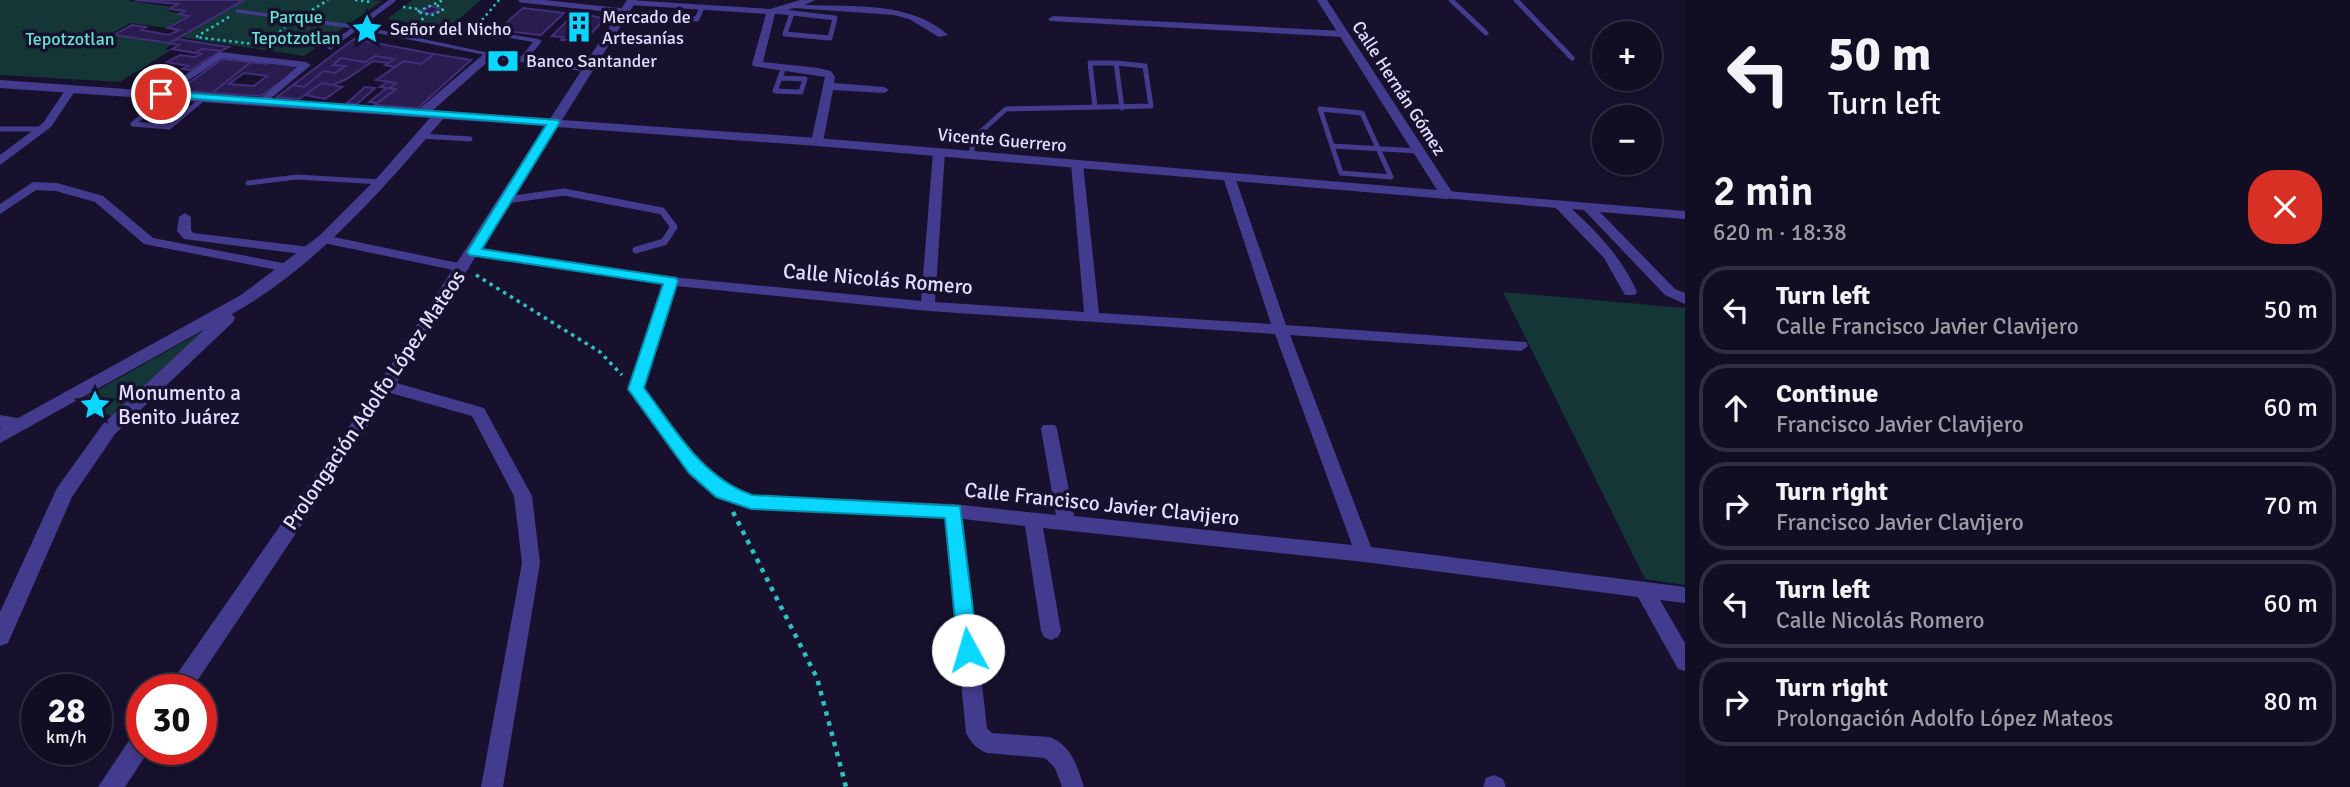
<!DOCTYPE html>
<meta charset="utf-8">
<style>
body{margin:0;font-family:Signika,sans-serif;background:#1a162a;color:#f1f3f6;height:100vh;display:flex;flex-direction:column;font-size:26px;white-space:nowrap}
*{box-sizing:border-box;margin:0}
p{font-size:23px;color:#9c9ca5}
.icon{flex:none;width:38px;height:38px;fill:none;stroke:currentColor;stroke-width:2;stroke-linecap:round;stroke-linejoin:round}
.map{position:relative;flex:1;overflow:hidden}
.drawer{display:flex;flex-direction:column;background:#110d22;width:665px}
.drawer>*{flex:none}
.hud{background:#110d22;color:#f1f3f6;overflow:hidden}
.tools{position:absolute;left:1592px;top:21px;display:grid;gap:14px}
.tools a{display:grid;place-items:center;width:70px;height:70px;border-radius:50%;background:#110d22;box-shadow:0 4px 10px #0003,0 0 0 2px #302d40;font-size:35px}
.speed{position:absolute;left:21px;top:674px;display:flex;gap:14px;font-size:35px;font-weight:700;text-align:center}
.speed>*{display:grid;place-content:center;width:91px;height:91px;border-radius:50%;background:#110d22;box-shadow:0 4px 10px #0003,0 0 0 2px #302d40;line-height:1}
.speed small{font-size:18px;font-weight:400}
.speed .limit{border:10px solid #d22;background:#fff;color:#111}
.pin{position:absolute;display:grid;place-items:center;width:60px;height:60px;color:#fff;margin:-30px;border:4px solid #fff;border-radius:50%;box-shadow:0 2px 7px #0007}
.me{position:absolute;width:77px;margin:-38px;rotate:354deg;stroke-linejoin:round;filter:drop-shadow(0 0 5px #0008)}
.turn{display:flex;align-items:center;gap:24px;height:147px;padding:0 28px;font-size:32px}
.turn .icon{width:91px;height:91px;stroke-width:2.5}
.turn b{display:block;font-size:49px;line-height:60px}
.round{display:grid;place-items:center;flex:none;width:74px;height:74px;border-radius:28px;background:#1a162a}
.overview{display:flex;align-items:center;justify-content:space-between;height:119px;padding:0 28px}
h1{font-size:42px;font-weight:600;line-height:52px}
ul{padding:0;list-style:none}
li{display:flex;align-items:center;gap:21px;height:88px;margin:0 14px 10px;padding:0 14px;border:4px solid #302d40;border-radius:28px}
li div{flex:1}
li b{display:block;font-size:26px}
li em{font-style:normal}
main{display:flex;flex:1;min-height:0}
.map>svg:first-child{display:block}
</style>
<main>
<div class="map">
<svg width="1685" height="787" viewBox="0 0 1685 787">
<rect width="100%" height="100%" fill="#17112d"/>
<path fill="#143637" d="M0,0H125L172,7L166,10L187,16L167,28L130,23L111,34L172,44L165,49L171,50L120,82L0,75Z
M244,0H372L382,1L304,56L180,37Z
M413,0H481L448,29L387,19Z
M1503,292L1685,308V585L1645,579Z
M221,321L113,417L80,400Z"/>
<path fill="#291c4e" stroke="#422e7b" stroke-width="2" fill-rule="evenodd" d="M135,0H244L169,43L114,35L132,25L146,27L141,30L169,35L179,30L168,28L189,16L179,14L185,11L170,9L178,4Z
M431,6L441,9L430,14L420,11Z
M523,8L564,13L541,35L498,30Z
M585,14L605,19L585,40H561L563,37L552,36L573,15L583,16Z
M177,39L229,47L221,51L202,49L195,53L172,49L179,45L169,43Z
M354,39L434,54L421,64L404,61L394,67L385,65L394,59L375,56L365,62L341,58L333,65L345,66L335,73L324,71L304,87L293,85Z
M202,49L221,51L190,70L182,69L188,66L167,62L180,55L195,57L201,54L195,53Z
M434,54L471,60L418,108L375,105L396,89L390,88L396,83L376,80L404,61L421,64Z
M375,56L394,59L388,63L373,61L345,80L332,85L322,83L299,99L277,97L293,85L304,87L324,71L335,73L345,66L333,65L341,58L365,62Z
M222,59L251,62L212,93L179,90Z
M271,61L303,66L261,96L212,93L251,62L267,64ZM244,73L267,76L254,86L229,84Z
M155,67L169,69L163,73L169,74L153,80L139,78Z
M387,82L396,83L390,88L396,89L377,103L369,102L387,88L380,87Z
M322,83L342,87L325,99L305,95Z
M365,87L375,88L357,104L347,103Z"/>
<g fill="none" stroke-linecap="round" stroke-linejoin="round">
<path stroke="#2dc2c2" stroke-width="2.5" stroke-dasharray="2.5 3.5" stroke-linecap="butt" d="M355,0L371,2
M437,5L443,10L432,15L417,12L443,0
M403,7L418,9
M312,10L328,0
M229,17L196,37L261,45
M482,20L499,0
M412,27L425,17
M260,46L285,28"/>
<path stroke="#2dc2c2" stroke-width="3.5" stroke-dasharray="3.5 4.5" stroke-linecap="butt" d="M476,275L600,352L622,375"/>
<path stroke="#2dc2c2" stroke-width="4.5" stroke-dasharray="4.5 6" stroke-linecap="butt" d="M733,512L817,678L846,787"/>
<path stroke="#433b8d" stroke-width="5" d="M521,0L624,11
M1451,0L1486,33
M1516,0L1572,58
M774,11L792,13
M792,13L835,18L830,38L785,34Z
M665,17L697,19L702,7
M330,47L393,0
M780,78L805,79L801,92L775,91L784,67
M1095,107L1090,63H1116L1122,108
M1320,109L1362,113L1391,177L1341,173Z
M133,124L169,127L205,97
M133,124L146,113L181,117
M0,129H41
M421,136L470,139
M1332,146L1418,151
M971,155L974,138L1006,109L1151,106L1145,66L1116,63
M248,183L297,177L381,182
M557,193H567"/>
<path stroke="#433b8d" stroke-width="7" d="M506,200L564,192L662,211L674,227L664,242L636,250"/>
<path fill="#433b8d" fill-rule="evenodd" d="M236,9L357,25L494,54L490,56L357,29L239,13H236Z
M471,28L538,39L542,41L527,60H524L520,58L533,42L474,32L470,30Z"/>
<path fill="#433b8d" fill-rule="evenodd" d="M628,0L770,9L800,0H815L805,5C853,7 910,1 948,35L939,37L909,19L894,15L794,8L775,14L763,62L818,68L831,71L835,77L834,83L884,87L889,90L884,93L833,90L823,142L817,146L811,142L825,77L753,66L752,64L766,14L631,5L626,2Z
M1053,16L1343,31L1348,34L1343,37L1050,21L1048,19Z
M220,52L306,62L311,65L264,104L258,101L260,99L297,67L222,58L165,96L156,94Z
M68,86L77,88L51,127L0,165V155L43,123Z
M939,148L945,152L935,302L1084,312L1071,164L1077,160L1083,164L1099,313L1271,324L1223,177L1229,173L1235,177L1286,325L1526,342L1528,346L1521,351L1290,335L1371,547L1685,587V603L1660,600L1685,643V671L1678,669L1638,597L1364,562L1043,528L1061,631L1058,637L1051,640L1044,637L1041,631L1025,526L963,519L987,728L992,733L1050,737C1072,746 1077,766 1084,787H1062L1055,768L1045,758L987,753C977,749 971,743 966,733L945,518L751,509L716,497L689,474L628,389L663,284L474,256L467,252L474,248L671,277L921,301L933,152ZM676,286L928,311L1275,334L1352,545L1074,516L1057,429L1055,425H1043L1041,429L1056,515L953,504L751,495L728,487L701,464L644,388Z
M33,182L57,183L103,196L153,238L288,264L295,268L288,272L144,244L95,202L56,191L36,190L0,214V204Z
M1447,191L1685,211V219L1600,212L1675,289L1685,293V304L1665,295L1584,210L1572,209C1599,234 1622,258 1637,292L1635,295H1625L1604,258L1556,208L1443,198V192Z
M185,213L191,217V230L193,233L310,247L317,251L310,255L184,239L177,231L179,217Z
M324,235L463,264L470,268L463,272L319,242V236Z
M386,380L484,408L532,496L540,563L503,787H481L522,563L514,496L472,416L380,390L378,386Z
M0,415L28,420L30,424L28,428L22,430L0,427Z
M1494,775L1503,779L1506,787H1483L1486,778Z"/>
<path fill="#433b8d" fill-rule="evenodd" d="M627,0H637L562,120L817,138L1437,190L1317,0H1327L1454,195L1447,199L817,146L557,127L392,390L191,690H166L380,382L545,126L443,119C381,191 316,267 232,314L235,318L233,322L115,434L72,497L8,643L0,646V612L57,488L103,424L205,329L0,443V428L241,295L319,236L376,179L430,118L0,88V80L418,110L486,52L585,64ZM492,58L581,71L550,119L432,111Z
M142,730V749H150L125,787H98L134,733Z"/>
</g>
<path fill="#09d7ff" stroke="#068ca6" stroke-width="2" d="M161,91L558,120L560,122L482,249L676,278L678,281L644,388C676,430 701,477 752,495L960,506L978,650L975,656L968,659L961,656L958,650L945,518L751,509L716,497L689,473L628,389L663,284L469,255L467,252L546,125L157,96L155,94Z"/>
<defs>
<g id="building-bare" transform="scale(2.415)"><path d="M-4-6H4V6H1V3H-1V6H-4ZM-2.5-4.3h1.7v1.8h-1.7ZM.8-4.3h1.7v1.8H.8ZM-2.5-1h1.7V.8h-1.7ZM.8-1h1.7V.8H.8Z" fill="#09d7ff" stroke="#17112d" stroke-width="2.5" paint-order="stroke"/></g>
<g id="sight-bare" transform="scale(2.415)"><path d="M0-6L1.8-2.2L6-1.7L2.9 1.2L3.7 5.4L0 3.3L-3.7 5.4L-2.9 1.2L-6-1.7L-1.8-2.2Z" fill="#09d7ff" stroke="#17112d" stroke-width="2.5" paint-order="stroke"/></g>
<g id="bank-bare" transform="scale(2.415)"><path d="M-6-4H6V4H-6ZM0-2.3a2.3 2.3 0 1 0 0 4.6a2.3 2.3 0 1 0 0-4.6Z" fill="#09d7ff" stroke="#17112d" stroke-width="2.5" paint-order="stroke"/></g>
</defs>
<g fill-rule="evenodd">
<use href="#building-bare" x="579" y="27"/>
<use href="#sight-bare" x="367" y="29"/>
<use href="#bank-bare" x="503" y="61"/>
<use href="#sight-bare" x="95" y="405"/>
</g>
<g text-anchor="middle" stroke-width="7" stroke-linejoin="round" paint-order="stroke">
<g font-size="18" fill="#63e4cc" stroke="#17112d">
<text x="296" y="23">Parque<tspan x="296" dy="21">Tepotzotlan</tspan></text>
<text x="70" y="45">Tepotzotlan</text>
</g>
<g font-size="18" fill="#e3ddff" stroke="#17112d" text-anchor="start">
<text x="602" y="23">Mercado de<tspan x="602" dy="21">Artesanías</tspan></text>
<text x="390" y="35">Señor del Nicho</text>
<text x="526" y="67">Banco Santander</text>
</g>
<g font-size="18" fill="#e3ddff" stroke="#17112d">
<text transform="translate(1399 88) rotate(57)" y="6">Calle Hernán Gómez</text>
<text transform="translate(1002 140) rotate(5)" y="6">Vicente Guerrero</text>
</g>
<g font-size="21" fill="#e3ddff" stroke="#17112d">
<text transform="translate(878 279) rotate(5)" y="7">Calle Nicolás Romero</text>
<text transform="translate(374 400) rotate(-56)" y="7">Prolongación Adolfo López Mateos</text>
<text transform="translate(1102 504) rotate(6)" y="7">Calle Francisco Javier Clavijero</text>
</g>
<g font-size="21" fill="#e3ddff" stroke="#17112d" text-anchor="start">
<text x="118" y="400">Monumento a<tspan x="118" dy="24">Benito Juárez</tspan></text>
</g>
</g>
</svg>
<div class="tools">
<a>+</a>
<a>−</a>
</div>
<div class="speed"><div>28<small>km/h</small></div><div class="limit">30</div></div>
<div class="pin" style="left:161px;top:94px;background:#d93025"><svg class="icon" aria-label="arrive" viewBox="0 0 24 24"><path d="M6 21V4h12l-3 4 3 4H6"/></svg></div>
<svg class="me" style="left:968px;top:650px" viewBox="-20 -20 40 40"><circle r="19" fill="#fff"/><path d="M0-13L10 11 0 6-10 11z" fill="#09d7ff"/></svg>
</div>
<section class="drawer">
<div class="hud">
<div class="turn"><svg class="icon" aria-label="left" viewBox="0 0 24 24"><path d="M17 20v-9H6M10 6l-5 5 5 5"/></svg><div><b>50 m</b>Turn left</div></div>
</div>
<div class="overview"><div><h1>2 min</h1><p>620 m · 18:38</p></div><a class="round" style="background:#d93025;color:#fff"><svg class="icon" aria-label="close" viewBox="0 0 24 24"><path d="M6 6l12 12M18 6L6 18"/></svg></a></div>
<ul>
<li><svg class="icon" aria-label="left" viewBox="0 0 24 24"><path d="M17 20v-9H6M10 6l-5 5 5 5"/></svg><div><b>Turn left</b><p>Calle Francisco Javier Clavijero</p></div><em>50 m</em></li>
<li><svg class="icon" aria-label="ahead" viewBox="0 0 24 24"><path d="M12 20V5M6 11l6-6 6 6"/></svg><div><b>Continue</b><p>Francisco Javier Clavijero</p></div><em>60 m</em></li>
<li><svg class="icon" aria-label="right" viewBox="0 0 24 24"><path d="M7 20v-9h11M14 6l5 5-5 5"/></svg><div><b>Turn right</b><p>Francisco Javier Clavijero</p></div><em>70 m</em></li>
<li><svg class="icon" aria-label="left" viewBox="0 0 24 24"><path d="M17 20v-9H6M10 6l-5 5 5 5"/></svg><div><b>Turn left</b><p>Calle Nicolás Romero</p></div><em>60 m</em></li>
<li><svg class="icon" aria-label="right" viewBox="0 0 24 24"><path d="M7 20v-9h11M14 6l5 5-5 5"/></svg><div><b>Turn right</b><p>Prolongación Adolfo López Mateos</p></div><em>80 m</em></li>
</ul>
</section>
</main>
